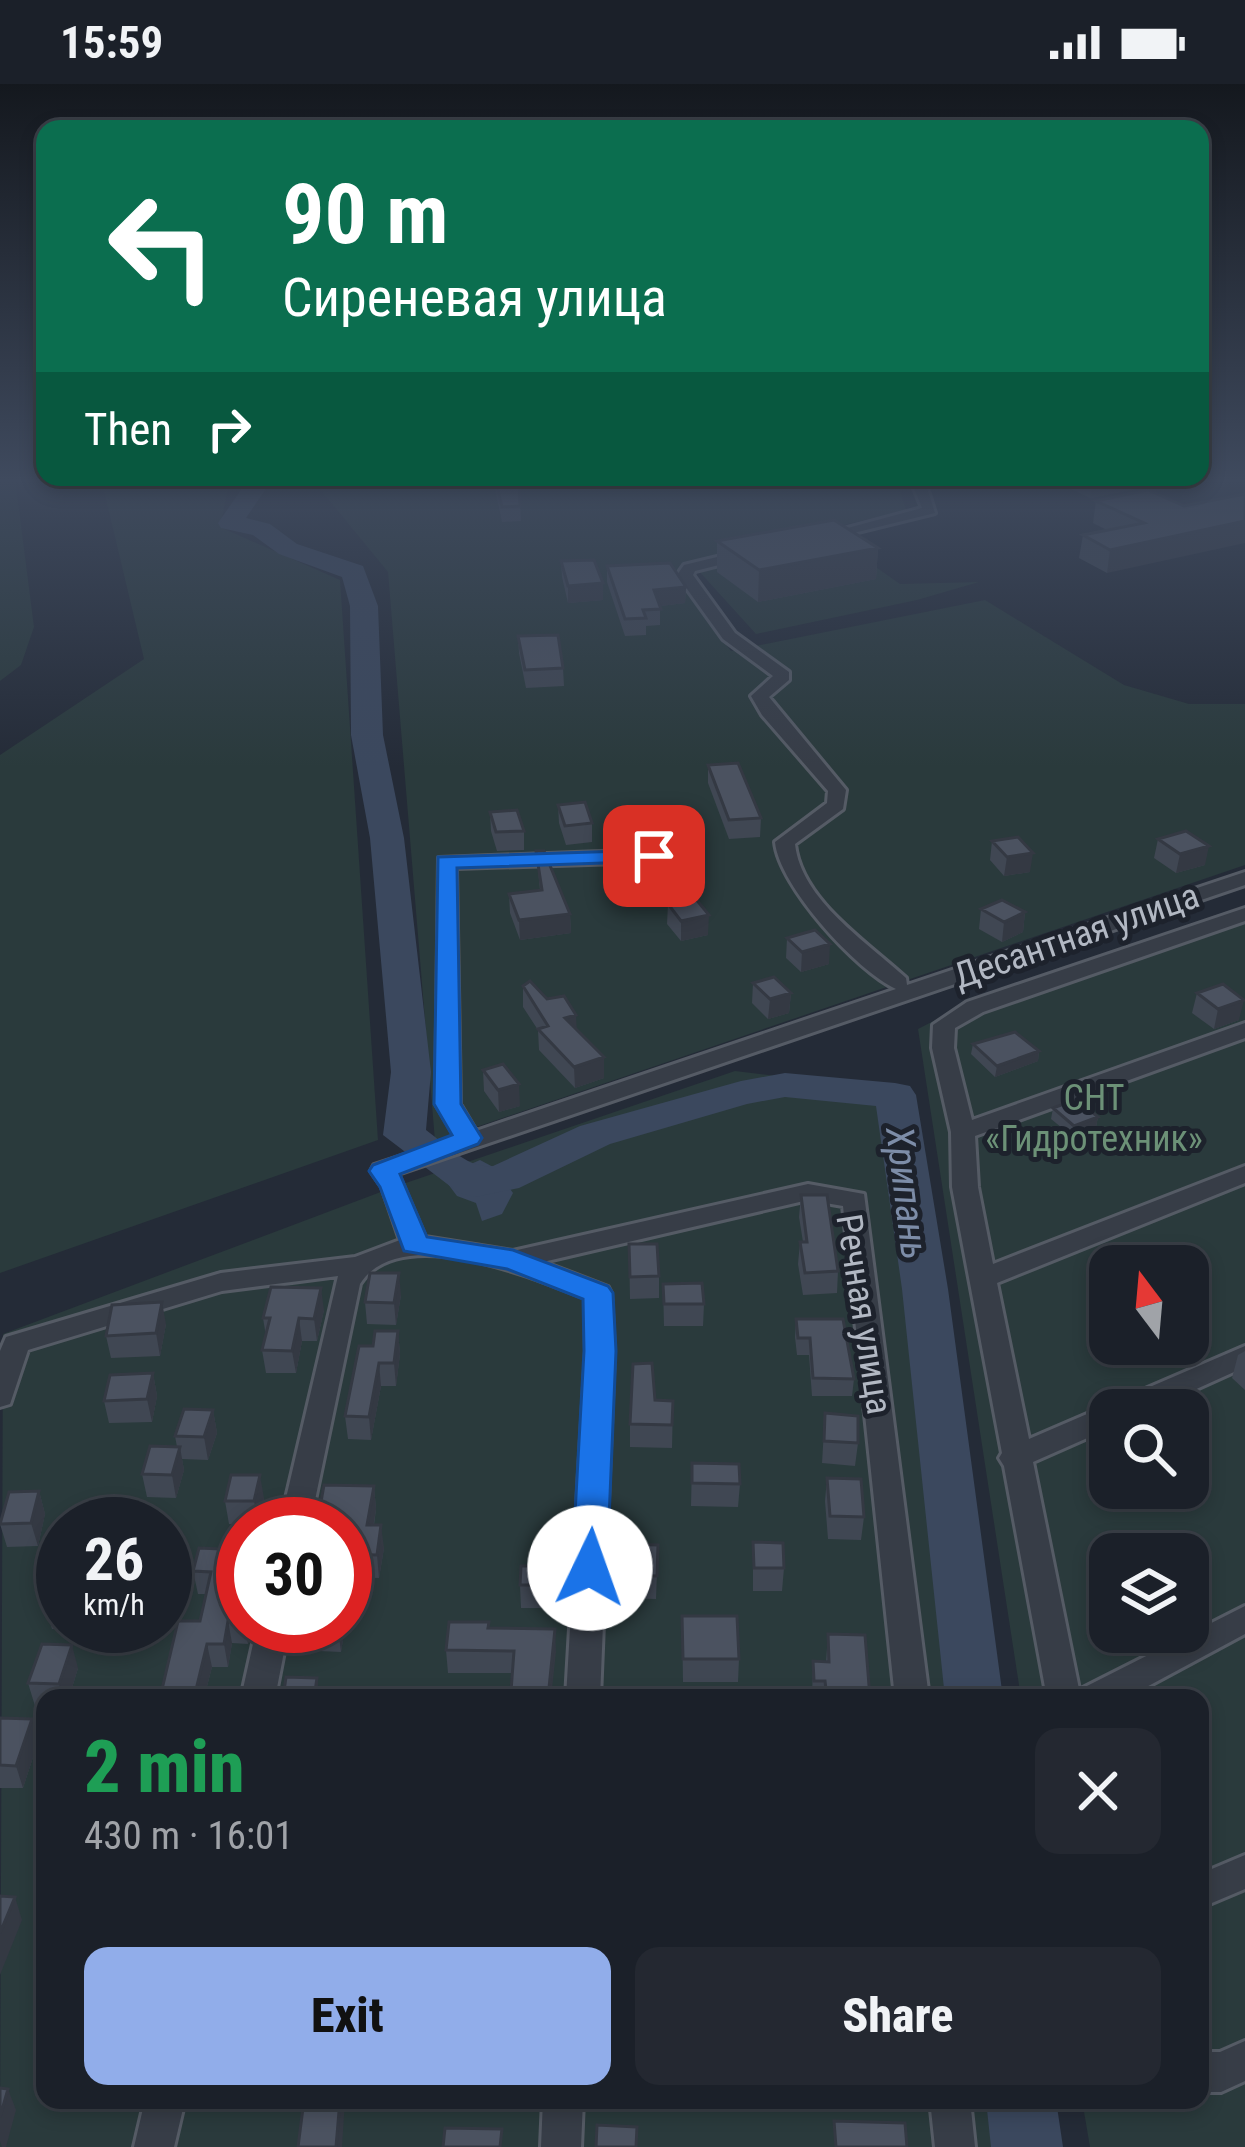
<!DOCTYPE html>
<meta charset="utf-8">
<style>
body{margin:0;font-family:"Roboto Condensed",sans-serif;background:#242831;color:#f1f3f6;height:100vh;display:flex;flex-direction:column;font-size:45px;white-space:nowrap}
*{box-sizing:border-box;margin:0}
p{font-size:39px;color:#a0a3a8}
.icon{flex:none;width:66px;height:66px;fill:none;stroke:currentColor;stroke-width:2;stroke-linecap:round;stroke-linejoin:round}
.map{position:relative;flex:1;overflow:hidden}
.panel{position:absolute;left:36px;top:1605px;width:1173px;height:420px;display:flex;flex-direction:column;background:#1b2029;border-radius:24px;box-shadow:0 6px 18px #0003,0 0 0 3px #393e46}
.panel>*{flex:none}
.hud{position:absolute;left:36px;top:36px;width:1173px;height:366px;border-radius:24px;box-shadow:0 6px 18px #0003,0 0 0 3px #393e46;background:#0b6e4f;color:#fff;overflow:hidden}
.needle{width:78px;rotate:344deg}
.controls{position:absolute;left:1089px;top:1161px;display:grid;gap:24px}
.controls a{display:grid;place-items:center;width:120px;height:120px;border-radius:24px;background:#1b2029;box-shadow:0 6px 18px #0003,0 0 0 3px #393e46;font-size:60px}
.speed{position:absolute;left:36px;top:1413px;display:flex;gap:24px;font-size:60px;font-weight:700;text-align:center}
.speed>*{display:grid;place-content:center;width:156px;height:156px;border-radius:50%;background:#1b2029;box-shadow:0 6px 18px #0003,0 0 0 3px #393e46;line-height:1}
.speed small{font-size:30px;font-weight:400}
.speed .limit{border:18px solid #d22;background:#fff;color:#111}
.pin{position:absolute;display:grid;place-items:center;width:102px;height:102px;color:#fff;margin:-51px;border-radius:24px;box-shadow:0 6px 18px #0006}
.me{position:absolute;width:132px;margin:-66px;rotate:3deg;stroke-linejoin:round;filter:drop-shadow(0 0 9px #0008)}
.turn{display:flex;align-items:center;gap:42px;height:252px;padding:0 48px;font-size:54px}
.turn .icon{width:156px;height:156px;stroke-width:2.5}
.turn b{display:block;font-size:84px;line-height:102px}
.then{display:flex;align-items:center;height:114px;padding:0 48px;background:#0003;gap:24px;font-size:45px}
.round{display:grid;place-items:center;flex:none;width:126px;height:126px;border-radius:24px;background:#242831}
.overview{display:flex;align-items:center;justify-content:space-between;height:204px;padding:0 48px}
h1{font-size:72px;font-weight:800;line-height:90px;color:#1e9e55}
.primary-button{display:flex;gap:24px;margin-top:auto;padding:24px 48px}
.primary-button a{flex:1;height:138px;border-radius:24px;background:#91adea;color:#111;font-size:48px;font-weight:800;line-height:138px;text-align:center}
.primary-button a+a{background:#242831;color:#f1f3f6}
.status{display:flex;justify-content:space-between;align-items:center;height:84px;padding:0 60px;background:#1b2029;direction:ltr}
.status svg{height:33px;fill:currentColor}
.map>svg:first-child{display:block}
</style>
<div class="status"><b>15:59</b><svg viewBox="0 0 49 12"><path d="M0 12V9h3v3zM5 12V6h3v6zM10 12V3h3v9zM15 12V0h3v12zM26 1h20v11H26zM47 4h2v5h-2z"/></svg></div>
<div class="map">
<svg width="1245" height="2063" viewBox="0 0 1245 2063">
<rect width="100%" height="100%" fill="#242b37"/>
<path fill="#2a3a3c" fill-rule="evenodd" d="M0,394H15L34,543L21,581L0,597Z
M101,394H230L220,443L340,496L378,1056L0,1189V671L144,575Z
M311,394H896L906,426L699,476L676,493L731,567L985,516L1124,601L1189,620H1245V781L435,1057L388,488Z
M833,453L900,500L979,498L917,516L756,550L697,485Z
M1245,824V2063H1090L1082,2016H1200V1614H1021L918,945L949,929ZM1110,1182H1188V1260H1110ZM1110,1326H1188V1404H1110ZM1110,1470H1188V1548H1110Z
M735,987L912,1008L997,1614H45V2016H1054L1060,2063H0L3,1250L394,1103ZM63,1440H165V1542H63ZM243,1440H345V1542H243Z"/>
<path fill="#3b485e" d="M480,1076L495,1084L513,1109L502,1130L482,1137L476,1119L457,1112L448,1100L455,1087Z"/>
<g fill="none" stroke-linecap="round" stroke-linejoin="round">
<path fill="#3b485e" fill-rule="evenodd" d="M241,394H265V406L246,434L270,440L297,460L363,482L378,522L383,651L404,754L431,988L426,1046C444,1059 469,1086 493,1082L580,1042L741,997L785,989L895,999L910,1002L916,1011L948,1205L1003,1614H945L902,1205L876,1022L785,1013L747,1020L610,1060L519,1104L475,1113L459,1109L383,1051L391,988L370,754L351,651L350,522L342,493L279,470L253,451L221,444L218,439L241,406Z
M986,2016H1056L1063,2063H991Z"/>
<g stroke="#555b65" stroke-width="6">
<path id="minor" d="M910,394H924L935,429L821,457L814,453L922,424Z
M746,466L753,470L751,473L695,487L693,491L735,549L789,588V596L769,613L846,706L843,725L795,760C801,816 867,858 906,894L907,901L1245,788V801L398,1090L425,1153L513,1167L808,1100L864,1110L929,1614H895L843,1122L808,1116L543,1178L608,1203L611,1209L614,1267L600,1614H566L586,1267L585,1214C532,1193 400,1137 360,1200L310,1440H280L338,1192L222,1207L28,1266L10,1320L0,1323V1267L6,1253L221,1189L355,1173L400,1156L382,1103L371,1087L374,1081L456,1054L436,1020L439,774L654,766L664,772L654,778L456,784L460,1020L476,1047L896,905C857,887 779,802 775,758L827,719L828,707L762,631L751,612L773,592L723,555L677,491L684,481Z
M1245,824V837L983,928L955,944L954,964L972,1036L1245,939V954L975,1052L978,1103L993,1180L1245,1082V1099L997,1199L1029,1355L1245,1262V1283L1150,1326H1110V1344L1033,1378L1080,1610L1083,1604L1245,1522V1550L1126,1614H1047L1004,1382L999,1374L1002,1369L952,1103L951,1048L932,964L933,941L967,918Z
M257,1542H289L275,1614H241Z
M1245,1771V1805L1200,1824V1790Z
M1245,1957V1997L1221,2008H1200V1968H1220Z
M145,2016H185L174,2063H134Z
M543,2016H583L581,2063H541Z
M930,2016H970L975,2063H935Z"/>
</g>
<use href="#minor" fill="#373d47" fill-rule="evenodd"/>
</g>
<path fill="#404753" d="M493,394H519L521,437L502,438Z
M576,394H600V405L578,406Z
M1049,394H1190L1090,414Z
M1096,417L1184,422L1107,489L1079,474L1083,451L1107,446L1093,439Z
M717,457L878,464L876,495L758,518L717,488Z
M561,477L603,499V516L568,519L562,493Z
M607,482L686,503L685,519L660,522V541L646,542V551L625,552L607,498Z
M518,552L563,584L564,602L526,604L519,569Z
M708,681L761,734L760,753L729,755L708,699Z
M558,721L592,739V758L566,761L559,739Z
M490,728L524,747V766L497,767L491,747Z
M1158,755L1205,781L1176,789L1154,774Z
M992,757L1030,788L1004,792L990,776Z
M536,767L570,830L571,849L520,856L510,829L509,810L540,806Z
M668,820L708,851L681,857L667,840Z
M981,825L1025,828L1023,848L1002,858L979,845Z
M787,854L829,880L801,888L786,874Z
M753,899L791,909L789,929L768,935L752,919Z
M523,902L604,973V994L575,1004L539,966L538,946L523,923Z
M1197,909L1239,936L1214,945L1192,929Z
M973,960L1039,967L1038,977L995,993L971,970Z
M483,986L520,1022L499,1028L484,1007Z
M1053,1024L1098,1033L1096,1043L1072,1052L1051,1035Z
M801,1111L838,1187L837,1209L803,1211L798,1180L800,1158H803L799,1133Z
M629,1160L659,1192V1214L630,1215Z
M663,1200L704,1220L703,1242H664Z
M401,1211L396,1241L367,1240L365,1218Z
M324,1226L317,1257H302L296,1289H266L262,1266L266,1252L263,1234Z
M796,1235L854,1295L852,1312H812L809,1271H797L795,1253Z
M166,1240L160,1272L111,1274L106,1252Z
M398,1247L400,1270L396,1302H381L371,1356L348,1355L345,1332L373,1262Z
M1245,1267V1306L1232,1294L1238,1271Z
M153,1289L157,1312L152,1338L109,1339L104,1317Z
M655,1316L673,1317L672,1364L630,1363V1340Z
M213,1326L217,1349L208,1376L182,1375L184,1386L176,1414L147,1413L142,1390L177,1363L175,1352Z
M825,1329L858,1359L855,1382L822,1379Z
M692,1379L740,1400L738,1423L691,1422Z
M827,1394L864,1433L861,1456L828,1455L825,1417Z
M374,1402L376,1425L374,1441L384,1464L379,1494L345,1493V1440Z
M39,1407L45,1430L38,1462L7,1463L0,1440Z
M264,1414L258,1440H229L225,1417Z
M753,1458L784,1484L782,1507H753Z
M658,1461L656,1515L622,1514V1491Z
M199,1464L243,1512V1542H254L248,1560L232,1559L228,1583H212L204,1614H160L200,1537L206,1510H198L193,1487Z
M63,1481V1542H89V1544L52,1545L45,1522Z
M553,1482V1524H521L520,1501Z
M682,1532L739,1575L738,1598H683Z
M293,1542L345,1543L341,1568L296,1566Z
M489,1544L556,1568L512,1589H448L446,1566Z
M828,1550L870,1614H812L813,1577L826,1578Z
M78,1584L69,1614H45V1622H35L28,1599Z
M0,1634L32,1635L38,1658L23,1704H0Z"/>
<path fill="#343943" d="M1093,394H1190L1090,414Z
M1245,437V459L1107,489L1110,466Z
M878,464L876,495L758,518L759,486Z
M603,499V516L568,519V502Z
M686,503L685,519L653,523L654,506Z
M1209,762L1205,781L1176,789L1180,770Z
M1033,769L1030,788L1004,792L1007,773Z
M1025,828L1023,848L1002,858L1004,838Z
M570,830L571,849L520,856L519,836Z
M709,831L708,851L681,857V837Z
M830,860L829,880L801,888L802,868Z
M791,909L789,929L768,935L770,915Z
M1244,916L1239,936L1214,945L1218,925Z
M576,931L577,952L565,934Z
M1039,967L1038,977L995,993L997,982Z
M604,973V994L575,1004L574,983Z
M519,1000L520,1022L499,1028L498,1006Z
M1098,1033L1096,1043L1072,1052L1074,1042Z
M399,1189L401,1211L396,1241L394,1219Z
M321,1204L324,1226L317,1257L314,1235Z
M162,1218L166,1240L160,1272L156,1249Z
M299,1234L302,1257L296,1289L292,1267Z
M398,1247L400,1270L396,1302L394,1279Z
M379,1279L381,1302L371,1356L369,1333Z
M153,1289L157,1312L152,1338L147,1315Z
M213,1326L217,1349L208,1376L204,1353Z
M180,1363L184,1386L176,1414L172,1391Z
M260,1391L264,1414L258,1440L254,1417Z
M374,1402L376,1425L370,1463L367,1441Z
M39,1407L45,1430L38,1462L31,1439Z
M381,1441L384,1464L379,1494L377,1471Z
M243,1467V1506L236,1534L232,1512Z
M228,1537L232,1559L228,1583L224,1560Z
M345,1540V1543L341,1568L338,1545V1542Z
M245,1542H254L248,1560Z
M555,1545L556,1568L551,1614H548Z
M207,1560L212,1583L204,1614H194Z
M72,1561L78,1584L69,1614H63L59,1600Z
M317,1594L320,1614H314Z
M32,1635L38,1658L23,1704L16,1682Z
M15,1813L22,1836L0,1891V1849Z
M8,2005L16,2026L6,2063H2L0,2057V2033Z
M340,2016H345L342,2063H336Z"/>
<path fill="#4b5260" stroke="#343943" stroke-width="3" d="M495,394H519L520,422L502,423Z
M1148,406L1184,422L1245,410V437L1110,466L1083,451L1144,439L1096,417Z
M834,436L878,464L759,486L717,457Z
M594,476L603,499L568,502L561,477Z
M670,479L686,503L654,506L661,525L643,526L646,534L625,535L607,482Z
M558,551L563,584L525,586L518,552Z
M738,679L761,734L729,736L708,681Z
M585,718L592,739L565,742L558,721Z
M517,726L524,747L496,748L490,728Z
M1186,747L1209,762L1180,770L1158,755Z
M1018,753L1033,769L1007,773L992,757Z
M536,767H544L570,830L519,836L509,810L542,806Z
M695,814L709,831L681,837L668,820Z
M1002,816L1025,828L1004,838L981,825Z
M815,846L830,860L802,868L787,854Z
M774,893L791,909L770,915L753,899Z
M530,897L547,915L564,912L576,931L565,934L604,973L574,983L538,945L548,942L523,902Z
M1223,900L1244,916L1218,925L1197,909Z
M1015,948L1039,967L997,982L973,960Z
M503,980L519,1000L498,1006L483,986Z
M1077,1015L1098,1033L1074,1042L1053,1024Z
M801,1111H827L838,1187L805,1189L800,1158H807Z
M629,1160H657L659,1192L630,1193Z
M370,1189H399L394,1219L365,1218Z
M702,1199L704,1220H664L663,1200Z
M271,1203L321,1204L314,1235L299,1234L292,1267L262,1266L270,1234H263Z
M162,1218L156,1249L106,1252L112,1221Z
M796,1235H843L854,1295L813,1294L810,1254H798Z
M375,1247H398L394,1279H379L369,1333L345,1332L359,1262H373Z
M652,1279L655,1316L673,1317L672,1341L630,1340L633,1280Z
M153,1289L147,1315L104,1317L110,1291Z
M184,1325L213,1326L204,1353L175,1352Z
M825,1329L858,1332V1359L824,1357Z
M150,1362L180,1363L172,1391L142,1390Z
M692,1379L739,1380L740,1400L692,1399Z
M231,1391H260L254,1417H225Z
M827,1394L861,1395L864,1433L830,1432Z
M324,1401L374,1402L367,1441H381L377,1471L345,1470V1440H317Z
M39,1407L31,1439L0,1440L9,1408Z
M753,1458L783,1459L784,1484H754Z
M624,1460L658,1461L657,1492L622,1491Z
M199,1464L243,1466L232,1512H243V1537H228L224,1560H207L194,1614H160L178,1537H200L211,1488L193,1487Z
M56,1481H63V1522H45Z
M521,1482H553V1501H520Z
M682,1532H737L739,1575H683Z
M449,1538H489L488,1544L555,1545L548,1614H500L501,1607H511L514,1567L446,1566Z
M293,1542H338V1545L293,1544Z
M828,1550L865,1551L870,1614H827L825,1597H814L813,1577L829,1578Z
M42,1560L72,1561L59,1600L28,1599Z
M286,1593L317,1594L314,1614H283Z
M0,1634L32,1635L16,1682L0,1681Z
M0,1812L15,1813L0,1849Z
M0,2004L8,2005L0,2033Z
M304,2016H340L336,2063H298Z
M834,2037L905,2039L907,2063H836Z
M597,2041L637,2043L636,2063H596Z
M445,2044L502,2045L500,2063H443Z"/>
<linearGradient id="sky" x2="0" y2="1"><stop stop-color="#14181e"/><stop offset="0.58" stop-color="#3f4a5e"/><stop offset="1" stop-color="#3f4a5e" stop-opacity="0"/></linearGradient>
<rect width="1245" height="683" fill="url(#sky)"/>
<path fill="#1a73e8" stroke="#114b97" stroke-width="3" d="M654,766L665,772L662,777L457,784L461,1020L482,1054L478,1060L400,1090L427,1153L513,1166L608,1202L613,1209L616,1267L607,1484L602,1494L590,1498L577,1494L572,1484L584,1267L583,1215L507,1185L404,1167L380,1103L369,1087L373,1081L452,1051L434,1020L438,773Z"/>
<g text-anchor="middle" stroke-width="10" stroke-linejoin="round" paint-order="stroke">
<g font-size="36" fill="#b2b8c3" stroke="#1d222c">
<text transform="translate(1076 851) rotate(-19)" y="13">Десантная улица</text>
<text transform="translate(865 1230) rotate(81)" y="13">Речная улица</text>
</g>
<g font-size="36" fill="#6c9177" stroke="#1d222c">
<text x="1094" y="1026">СНТ<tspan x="1094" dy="41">«Гидротехник»</tspan></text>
</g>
<g font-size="39" font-style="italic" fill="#7d8da8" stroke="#1d222c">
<text transform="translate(908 1109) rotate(83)" y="14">Хрипань</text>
</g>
</g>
</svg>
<div class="controls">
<a><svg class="needle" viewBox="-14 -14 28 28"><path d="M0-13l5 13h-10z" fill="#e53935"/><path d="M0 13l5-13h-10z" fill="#a0a3a8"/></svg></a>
<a><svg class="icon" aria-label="search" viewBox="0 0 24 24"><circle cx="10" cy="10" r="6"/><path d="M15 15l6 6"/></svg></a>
<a><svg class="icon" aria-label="layers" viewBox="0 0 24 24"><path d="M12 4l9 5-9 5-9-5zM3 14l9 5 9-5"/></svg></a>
</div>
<div class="speed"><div>26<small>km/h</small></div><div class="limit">30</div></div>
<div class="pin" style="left:654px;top:772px;background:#d93025"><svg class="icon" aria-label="arrive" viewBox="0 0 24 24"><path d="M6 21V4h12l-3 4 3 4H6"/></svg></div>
<svg class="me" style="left:590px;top:1484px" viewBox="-20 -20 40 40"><circle r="19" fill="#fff"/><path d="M0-13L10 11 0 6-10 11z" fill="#1a73e8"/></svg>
<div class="hud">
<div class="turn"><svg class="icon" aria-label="left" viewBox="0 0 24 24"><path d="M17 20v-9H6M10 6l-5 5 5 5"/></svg><div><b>90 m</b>Сиреневая улица</div></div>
<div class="then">Then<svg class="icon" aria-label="right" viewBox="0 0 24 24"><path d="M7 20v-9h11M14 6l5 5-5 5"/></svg></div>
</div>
<section class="panel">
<div class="overview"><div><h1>2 min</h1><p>430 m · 16:01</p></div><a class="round"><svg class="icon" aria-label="close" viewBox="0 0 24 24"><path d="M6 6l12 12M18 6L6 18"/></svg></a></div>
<div class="primary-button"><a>Exit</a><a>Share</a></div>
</section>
</div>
